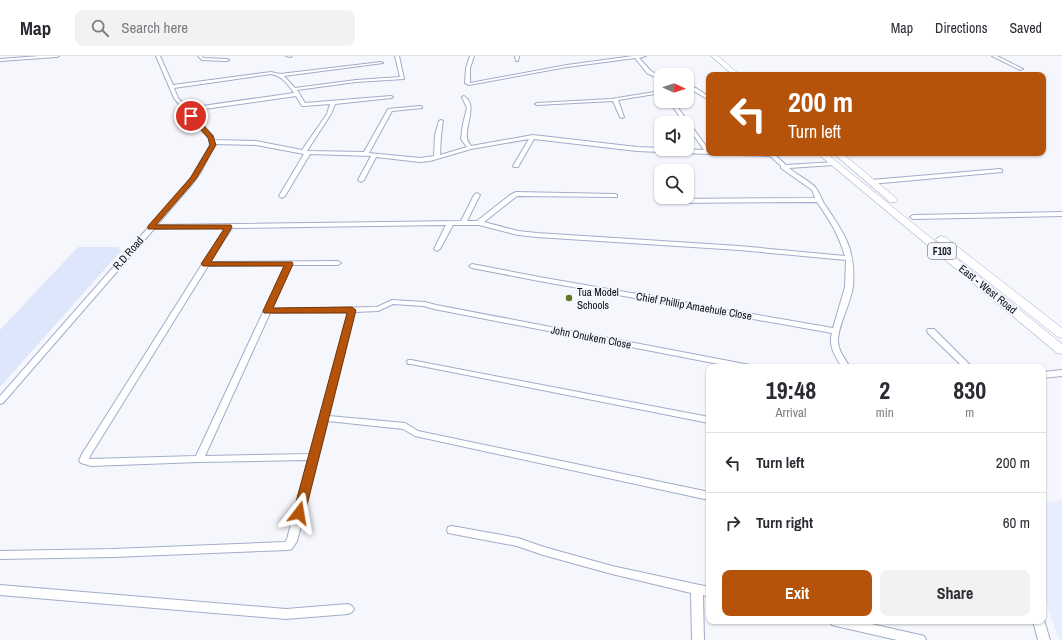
<!DOCTYPE html>
<style>
body{margin:0;font-family:"Archivo Narrow",sans-serif;background:#f2f2f3;color:#2b2b33;height:100vh;display:flex;flex-direction:column;font-size:15px;white-space:nowrap}
*{box-sizing:border-box;margin:0}
p{font-size:13px;color:#7c7c81}
.icon{flex:none;width:22px;height:22px;fill:none;stroke:currentColor;stroke-width:2;stroke-linecap:round;stroke-linejoin:round}
.map{position:relative;flex:1;overflow:hidden}
.drawer{position:absolute;left:706px;top:308px;width:340px;height:260px;display:flex;flex-direction:column;background:#fff;border-radius:8px;box-shadow:0 1px 3px #0004}
.drawer>*{flex:none}
.hud{position:absolute;left:706px;top:16px;width:340px;height:84px;border-radius:8px;box-shadow:0 1px 3px #0004;background:#b45309;color:#fff;overflow:hidden}
.needle{width:26px;rotate:93deg}
.controls{position:absolute;left:654px;top:12px;display:grid;gap:8px}
.controls a{display:grid;place-items:center;width:40px;height:40px;border-radius:8px;background:#fff;box-shadow:0 1px 3px #0004;font-size:20px}
.pin{position:absolute;display:grid;place-items:center;width:34px;height:34px;color:#fff;margin:-17px;border:2px solid #fff;border-radius:50%;box-shadow:0 1px 4px #0007}
.me{position:absolute;width:44px;margin:-22px;rotate:14deg;stroke-linejoin:round;filter:drop-shadow(0 0 3px #0008)}
.turn{display:flex;align-items:center;gap:14px;height:84px;padding:0 16px;font-size:18px}
.turn .icon{width:52px;height:52px;stroke-width:2.5}
.turn b{display:block;font-size:28px;line-height:34px}
.eta{display:flex;justify-content:space-evenly;align-items:center;height:68px;text-align:center}
.eta b{font-size:24px;font-weight:800;line-height:28px}
.action{display:flex;gap:8px;margin-top:auto;padding:8px 16px}
.action a{flex:1;height:46px;border-radius:8px;background:#b45309;color:#fff;font-size:16px;font-weight:800;line-height:46px;text-align:center}
.action a+a{background:#f2f2f3;color:#2b2b33}
ul{padding:0;list-style:none}
li{display:flex;align-items:center;gap:12px;height:60px;padding:0 16px;border-top:1px solid #e1e1e2}
li div{flex:1}
li b{display:block;font-size:15px}
li em{font-style:normal}
header{display:flex;align-items:center;gap:24px;box-sizing:border-box;height:56px;padding:0 20px;background:#fff;border-bottom:1px solid #e1e1e2}
header strong{font-size:19px}
nav{display:flex;gap:22px;margin-inline-start:auto;font-size:14px}
.search{width:280px;height:36px;background:#f2f2f3;display:flex;align-items:center;gap:10px;box-sizing:border-box;padding:0 14px;border-radius:8px;color:#7c7c81;font-size:15px}
.map>svg:first-child{display:block}
</style>
<header>
<strong>Map</strong>
<div class="search"><svg class="icon" aria-label="search" viewBox="0 0 24 24"><circle cx="10" cy="10" r="6"/><path d="M15 15l6 6"/></svg>Search here</div>
<nav><a>Map</a><a>Directions</a><a>Saved</a></nav>
</header>
<div class="map">
<svg width="1062" height="584" viewBox="0 0 1062 584">
<rect width="100%" height="100%" fill="#f5f7fd"/>
<path fill="#e9eefe" d="M1062,443V584H1059L1043,537V447Z"/>
<path fill="#dee6fc" d="M78,191H119L120,196L0,331V274Z"/>
<g fill="none" stroke-linecap="round" stroke-linejoin="round">
<g stroke="#a2acca" stroke-width="2">
<path id="street" d="M40,0H59L57,1L0,5V3Z
M156,0H160L173,29L271,16L280,18L381,6L383,7L284,20L295,32L356,24L400,21L395,0H399L404,23L356,26L297,34L305,47L391,40L393,41L391,42L335,48L331,58L307,95L364,96L388,53L420,50L422,51V52L392,55L369,97L420,102L434,100L435,79L439,65L441,64L443,65L441,79L440,99L467,91L461,83L463,68L467,52L462,41L464,40C478,49 465,68 467,82C467,85 470,88 471,90L533,79L637,91L704,94L687,70V67H684L669,45H673L709,94V97H711L708,98L637,95L534,83L518,111H514L513,110L529,83L471,93L430,105L420,106L376,101L364,124L361,126L358,124L371,100L310,98L285,140L282,142L279,140L304,98L256,89L215,88L201,116L193,127L157,169L461,165L474,139L477,137L480,139L467,165H477L510,139L516,136L615,138L617,139V141L517,140L484,166L518,175L537,177L739,190L845,200C838,177 830,165 817,146L669,147L666,145L669,143L815,142L812,134L781,112V110L770,100L740,99L737,97H773L786,109L835,106L836,107L833,109L789,112C797,119 810,125 816,132C819,136 821,142 823,146C843,176 856,191 853,230C851,247 839,267 838,283C837,293 845,303 850,311H842C835,300 828,290 832,277L539,225L472,212L469,210L472,208L539,221L833,272L845,231L846,204L739,194L537,181L518,179L479,169H453L440,193L437,195L434,193L446,169L232,172L210,206L338,205L341,207L338,209H292L272,253L377,251L392,244L425,246L436,249L750,309L751,311H734L434,253L424,250L393,248L378,255L355,256L329,360L405,367L418,375L709,436V444L415,380L403,373L328,365L297,485L292,493L288,494L113,501L0,503V495L113,493L285,486L287,483L308,404L199,406L91,410L81,407L79,405L82,398L225,172L154,173L3,347L0,348V340L189,125L210,89L209,81L185,55H183V53L174,42ZM271,18C282,20 288,28 294,37L188,52L178,42L174,32ZM296,40L302,50H304L330,48L327,58L302,94L256,85L214,84L213,80L190,55ZM285,209L196,400L89,403L90,400L208,210ZM348,256L310,398L205,400L270,257Z
M198,0H202L203,2L227,3L229,4L227,5L202,4Z
M286,0H292L290,1Z
M470,0H474L470,12V27L567,9L633,0H646L639,2L651,15L661,21V24L647,17L635,2L567,11L469,29L465,27L466,12Z
M515,0H519L518,5H516Z
M992,0H997L1023,13L1020,14Z
M687,30L696,32L709,41V44L692,34L687,32Z
M661,35V37L618,44L624,61L622,62L620,61L613,45L537,49L535,48L537,47L611,43Z
M1000,113L1002,114V116L871,128L868,126L871,124Z
M1062,156V160L913,163L910,161L913,159Z
M928,273H934L972,311H963L928,277L927,275Z
M408,304H411L709,361V367L411,308H408L407,306Z
M1062,314V320L1043,322V316Z
M452,470L518,482L544,491L612,510L709,531V541L703,539L704,584H692L691,537L612,518L543,499L517,490L448,477L447,474L448,471Z
M0,529L286,553L348,548L352,550L354,553L352,556L348,558L286,563L0,539Z
M1043,561L1050,584H1038L1033,565H1043Z
M830,565H858L920,579L924,580L926,584H897L836,570L832,569Z"/>
</g>
<g stroke="#a2acca" stroke-width="1">
<path id="primary" d="M711,0H718L740,19H733Z
M817,97H826L1062,288V298L1057,297Z
M833,97H842L896,142L898,144L896,146H890Z
M941,180L945,181L1062,272V282L1058,281L937,185L936,183Z"/>
</g>
<use href="#street" fill="#fff" fill-rule="evenodd"/>
<use href="#primary" fill="#fff" fill-rule="evenodd"/>
</g>
<path fill="#b45309" stroke="#753606" d="M189,58H193L213,80L216,89L196,123L156,169H231L232,171L211,206H292L293,208L273,252L352,251L356,254L305,457L303,460L299,462L295,460L293,457L347,257H264L263,255L284,210H203L201,208L224,173H148V170L191,121L210,89L208,82L189,61Z"/>
<circle fill="#657523" stroke="#f5f7fd" stroke-width="1.5" cx="569" cy="242" r="4"/>
<g text-anchor="middle" stroke-width="3.5" stroke-linejoin="round" paint-order="stroke">
<rect fill="#f5f7fd" stroke="#53555f" stroke-width="1" x="928" y="187" width="28" height="16" rx="3"/>
<g font-size="10" font-weight="bold" fill="#0d101b">
<text x="942" y="199">F103</text>
</g>
<g font-size="11" fill="#0d101b" stroke="#f5f7fd">
<text transform="translate(128 197) rotate(-49)" y="4">R.D Road</text>
<text transform="translate(988 233) rotate(39)" y="4">East - West Road</text>
<text transform="translate(694 250) rotate(10)" y="4">Chief Phillip Amaehule Close</text>
<text transform="translate(591 281) rotate(11)" y="4">John Onukem Close</text>
</g>
<g font-size="11" fill="#0d101b" stroke="#f5f7fd" text-anchor="start">
<text x="577" y="240">Tua Model<tspan x="577" dy="13">Schools</tspan></text>
</g>
</g>
</svg>
<div class="controls">
<a><svg class="needle" viewBox="-14 -14 28 28"><path d="M0-13l5 13h-10z" fill="#e53935"/><path d="M0 13l5-13h-10z" fill="#7c7c81"/></svg></a>
<a><svg class="icon" aria-label="sound" viewBox="0 0 24 24"><path d="M4 9h4l5-4v14l-5-4H4zM17 9q2 3 0 6"/></svg></a>
<a><svg class="icon" aria-label="search" viewBox="0 0 24 24"><circle cx="10" cy="10" r="6"/><path d="M15 15l6 6"/></svg></a>
</div>
<div class="pin" style="left:191px;top:60px;background:#d93025"><svg class="icon" aria-label="arrive" viewBox="0 0 24 24"><path d="M6 21V4h12l-3 4 3 4H6"/></svg></div>
<svg class="me" style="left:299px;top:457px" viewBox="-20 -20 40 40"><path d="M0-17L14 15 0 8-14 15z" fill="#b45309" stroke="#fff" stroke-width="4"/></svg>
<div class="hud">
<div class="turn"><svg class="icon" aria-label="left" viewBox="0 0 24 24"><path d="M17 20v-9H6M10 6l-5 5 5 5"/></svg><div><b>200 m</b>Turn left</div></div>
</div>
<section class="drawer">
<div class="eta">
<div><b>19:48</b><p>Arrival</p></div>
<div><b>2</b><p>min</p></div>
<div><b>830</b><p>m</p></div>
</div>
<ul>
<li><svg class="icon" aria-label="left" viewBox="0 0 24 24"><path d="M17 20v-9H6M10 6l-5 5 5 5"/></svg><div><b>Turn left</b></div><em>200 m</em></li>
<li><svg class="icon" aria-label="right" viewBox="0 0 24 24"><path d="M7 20v-9h11M14 6l5 5-5 5"/></svg><div><b>Turn right</b></div><em>60 m</em></li>
</ul>
<div class="action"><a>Exit</a><a>Share</a></div>
</section>
</div>
